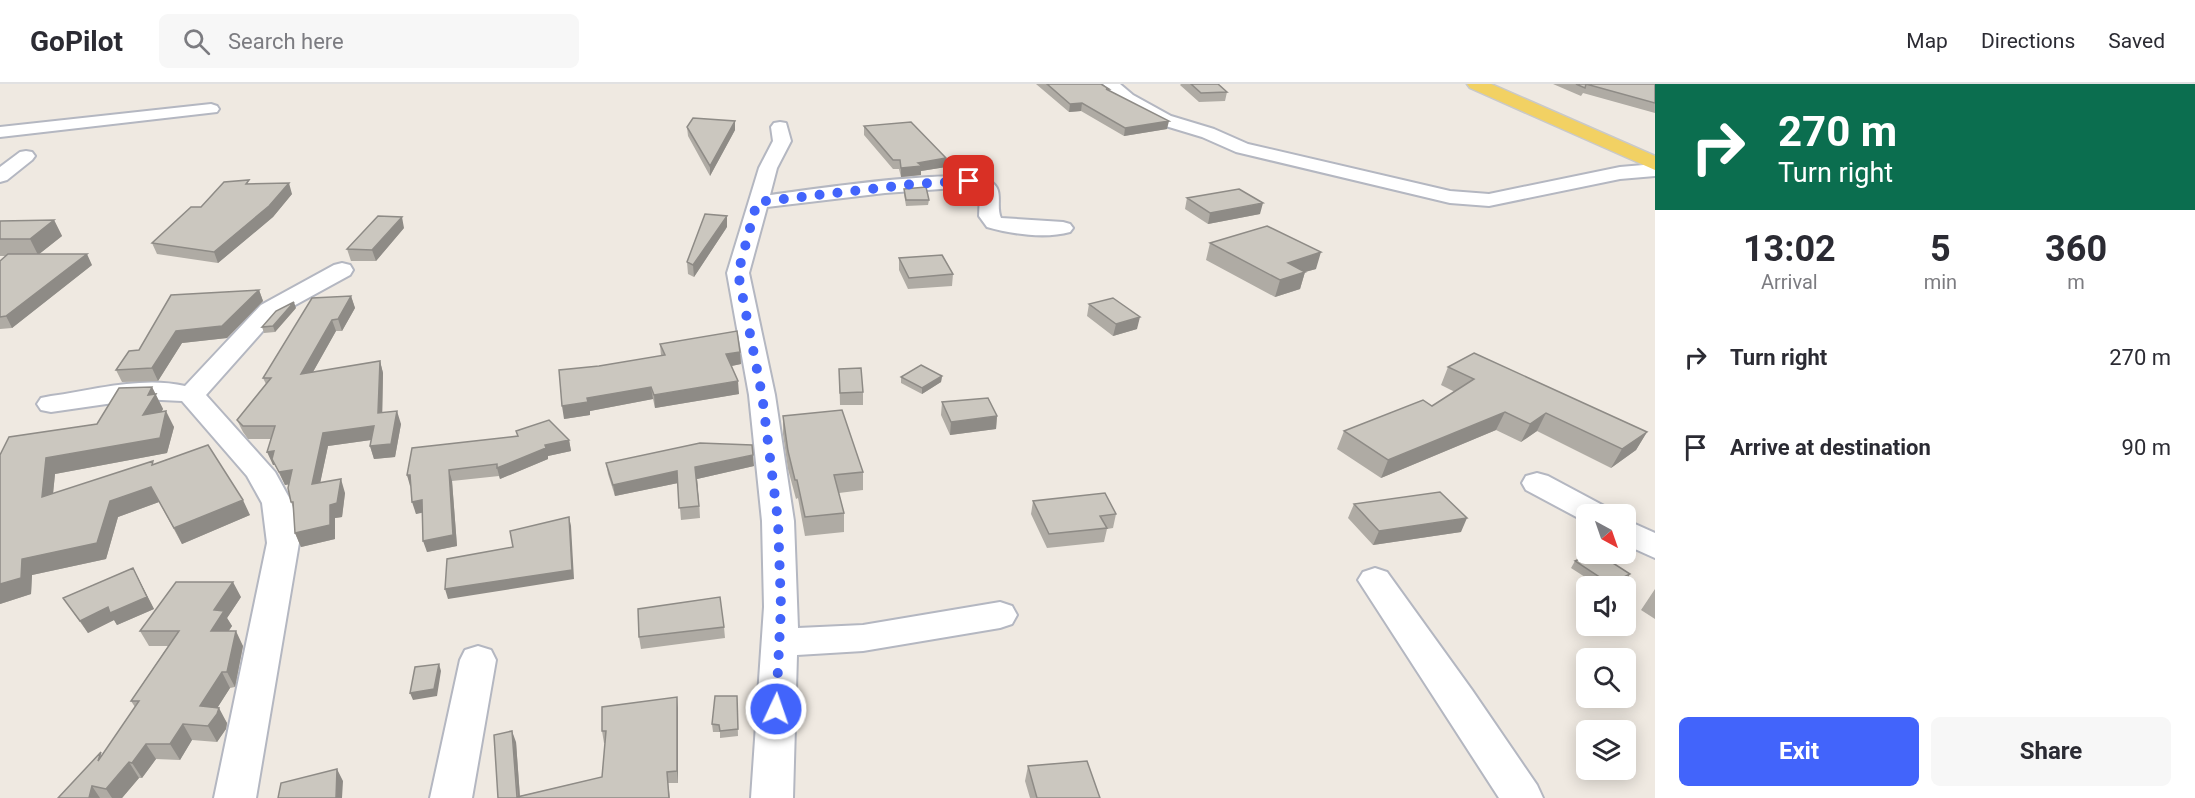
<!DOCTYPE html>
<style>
body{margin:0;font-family:Roboto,sans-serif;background:#f7f7f7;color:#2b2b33;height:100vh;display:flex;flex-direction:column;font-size:22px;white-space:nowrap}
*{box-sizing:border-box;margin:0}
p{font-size:20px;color:#7c7c81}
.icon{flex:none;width:33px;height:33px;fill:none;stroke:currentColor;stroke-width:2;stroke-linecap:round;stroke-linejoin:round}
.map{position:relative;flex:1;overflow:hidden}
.panel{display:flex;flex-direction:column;background:#fff;width:540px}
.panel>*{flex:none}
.top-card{background:#0b6e4f;color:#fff;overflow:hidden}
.needle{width:39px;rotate:140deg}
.controls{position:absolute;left:1576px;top:420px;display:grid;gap:12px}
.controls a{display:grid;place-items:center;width:60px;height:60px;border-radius:9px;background:#fff;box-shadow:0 3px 15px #0003;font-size:30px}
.pin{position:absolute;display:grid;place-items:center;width:51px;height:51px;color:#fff;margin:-26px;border-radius:12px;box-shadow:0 3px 9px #0006}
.me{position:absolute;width:66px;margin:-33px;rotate:3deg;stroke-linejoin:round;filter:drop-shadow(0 0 4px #0008)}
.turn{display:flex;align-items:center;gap:21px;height:126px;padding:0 24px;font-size:27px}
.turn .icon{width:78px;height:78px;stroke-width:2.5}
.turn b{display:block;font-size:42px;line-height:51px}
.eta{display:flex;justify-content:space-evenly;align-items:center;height:102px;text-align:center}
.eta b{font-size:36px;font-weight:700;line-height:42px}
.button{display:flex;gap:12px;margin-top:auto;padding:12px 24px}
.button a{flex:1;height:69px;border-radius:9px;background:#4264fb;color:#fff;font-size:24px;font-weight:700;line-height:69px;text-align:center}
.button a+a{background:#f7f7f7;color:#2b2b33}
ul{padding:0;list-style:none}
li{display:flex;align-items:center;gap:18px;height:90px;padding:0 24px}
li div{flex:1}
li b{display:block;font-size:22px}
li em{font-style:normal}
header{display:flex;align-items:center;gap:36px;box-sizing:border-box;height:84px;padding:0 30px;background:#fff;border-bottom:2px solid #e1e1e2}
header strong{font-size:28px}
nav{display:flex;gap:33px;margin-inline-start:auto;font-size:21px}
.search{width:420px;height:54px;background:#f7f7f7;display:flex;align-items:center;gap:15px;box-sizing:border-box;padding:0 21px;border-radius:9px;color:#7c7c81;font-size:22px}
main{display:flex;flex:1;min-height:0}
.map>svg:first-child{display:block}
</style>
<header>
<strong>GoPilot</strong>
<div class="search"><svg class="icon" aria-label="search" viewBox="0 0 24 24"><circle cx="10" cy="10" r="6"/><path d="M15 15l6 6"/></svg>Search here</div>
<nav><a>Map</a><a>Directions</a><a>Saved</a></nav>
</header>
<main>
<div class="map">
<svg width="1655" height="714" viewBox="0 0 1655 714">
<rect width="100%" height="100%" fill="#efe9e1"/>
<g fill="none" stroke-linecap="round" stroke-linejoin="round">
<g stroke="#b4b7c1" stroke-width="4">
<path id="minor" d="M1103,0H1120L1133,11L1171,32L1214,45L1248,60L1450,107L1489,110L1620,83L1655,80V92L1620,95L1489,122L1450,119L1236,68L1202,53L1159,40L1121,17Z
M211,20L217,22L219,25L217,28L0,53V43Z
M780,38L786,39L791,57L777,84L770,111C807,106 966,82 990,97C1005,106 995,121 1001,134L1063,138L1070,140L1073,144L1070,148C1045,155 1011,150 987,143L979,132L980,108L969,103L885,109L767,123L749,189L775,311L794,437L798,544L863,541L1000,518L1012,522L1017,531L1012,540L1000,544L863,567L797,571L793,714H751L764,523L762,437L749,311L727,189L759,84L773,57L771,43L774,39Z
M26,67L32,68L35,72L32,76L7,96L0,98V83L20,68Z
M342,179L350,181L353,186L350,191L277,231L206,311L275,388L292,419L299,459L256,714H214L267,459L262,419L247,392L182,317L141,315L51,328L41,326L37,320L41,314L51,312C94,306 142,292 185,302L261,221L334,181Z
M1537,389L1548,392L1606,423L1611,430H1587V438L1584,437L1526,406L1522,399L1526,392Z
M1626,436L1655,449V474L1626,461Z
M1375,484L1387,488L1472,606L1537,701L1543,714H1499L1358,496L1363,488Z
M478,562L491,566L496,576L472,714H430L460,576L465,566Z"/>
</g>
<g stroke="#c9c9c9" stroke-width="3">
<path id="major" d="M1467,0H1491L1655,72V86L1470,4Z"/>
</g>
<use href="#minor" fill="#fff" fill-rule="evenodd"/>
<use href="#major" fill="#f2d163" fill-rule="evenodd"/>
</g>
<path fill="#afaba4" d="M1036,0H1101L1109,5L1108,6L1167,45L1124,52L1081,27L1069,28Z
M1181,0H1218L1227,8L1225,17L1199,18L1180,1Z
M1553,0H1655V29L1583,9L1581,12Z
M864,42L946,74V83L921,87V91L901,93L899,85H893L864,51Z
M687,43L735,46L710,92L688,52Z
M250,100L292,110L273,133L218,179L157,170L152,159L201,123Z
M904,105L929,116L928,121L906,122L904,110Z
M1187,114L1260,130L1208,140L1185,125Z
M54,136L62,152L39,170L92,181L12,244L0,245V177L6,172H0V137Z
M727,143L694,193L688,190L687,178Z
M404,144L376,177H351L347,165Z
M1210,159L1316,185L1305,188L1300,205L1275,213L1206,176Z
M899,174L953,190L952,202L908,205L899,186Z
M259,206L263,217L227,254L182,259L158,297L122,298L116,286Z
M351,212L355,224L342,247H336L313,288L380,277L383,289L382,329L401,340L395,373L374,375L370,362L371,356L328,362L320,399L345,409L342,433L335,434V455L301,463L295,449L294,425L291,418L289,400L285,401L275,381H273L271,355H248L243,348L237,336L266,300L263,294Z
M1089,220L1137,245L1113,252L1087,232Z
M296,224L275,248L264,249L262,243Z
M660,260L740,268L741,280L731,282L739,310L655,324L653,315L590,327V331L564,335L599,282L661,272Z
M1448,283L1647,348L1636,366L1611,384L1537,347L1521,358L1496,346L1381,394L1337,365L1344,347L1432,322L1455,308L1441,301Z
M839,285L863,308V321H840Z
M942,292L941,298L922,310L901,299V293Z
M152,303L163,325L161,328L174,343L167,369L55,390L53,410L155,380L250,431L182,460L159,418L118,433L106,475L32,491L31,510L0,520V371L97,340Z
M942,318L997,332L996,345L950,351L941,331Z
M783,332L863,388V406L839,409L844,429V448L805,452L798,414L796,415L788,385L783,350Z
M569,356L571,367L548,372V375L500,395L499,392L452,397L457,462L427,468L422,428L416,430L411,402L407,391Z
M606,379L754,382L697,395L700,434L681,436L678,399L615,412L608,390Z
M1033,417L1116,430L1113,444L1107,445L1104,458L1047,464L1031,430Z
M1354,420L1461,448L1373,461L1348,434Z
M1575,477L1626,497L1614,502H1599L1571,484Z
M133,484L154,525L117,541L114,536L88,549L63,514Z
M1655,505V535L1641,526Z
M241,513L227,534L232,542L228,547L243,562L235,603L230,604L217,624L227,639L226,645L217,658L192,656L180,676L156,675L142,694H139L122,714H58L103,670L135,623L131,617L168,562H149L140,547Z
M724,543L725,554L641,565L639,553Z
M737,612L738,652L720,654V648H713L712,640Z
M678,624V699H668L670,714H498L516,658L520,712L602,693L605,659H604L602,647Z
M1028,682L1100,714H1030L1025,697Z"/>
<path fill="#8e8b86" d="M1082,19L1081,27L1069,28L1070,20Z
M735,37V46L710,92V82Z
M1169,37L1167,45L1124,52L1125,44Z
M946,74V83L921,87V91L901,93V84L918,79Z
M289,99L292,110L273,133L218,179L214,168Z
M1263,119L1260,130L1208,140L1210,129Z
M727,132V143L694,193L693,181Z
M402,133L404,144L376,177L372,166Z
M54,136L62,152L38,171L30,155Z
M1321,168L1316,185L1305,188L1300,205L1275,213L1280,196L1288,179Z
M87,170L92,181L12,244L6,232Z
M259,206L263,217L227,254L182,259L158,297L152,284L176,247Z
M351,212L355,224L342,247L338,235Z
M294,218L296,224L275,248L273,242Z
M1140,233L1137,245L1113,252L1116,240Z
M332,236L336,247L305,302L301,290Z
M740,268L741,280L727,283L726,270Z
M380,277L383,289L382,342L378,329Z
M942,292L941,298L922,310V304Z
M738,297L739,310L655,324L654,311Z
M152,303L163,325L151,347L143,331L148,311Z
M651,303L653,315L590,327V331L564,335L562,322L587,314Z
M166,327L174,343L167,369L55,390L51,429L42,413L46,374Z
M397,327L401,340L395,373L374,375L370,362Z
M1505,328L1496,346L1381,394L1388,376Z
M1546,329L1537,347L1521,358L1530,340Z
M997,332L996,345L950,351L951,338Z
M374,342L378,355L328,362L317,414L312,400L323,349Z
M1647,348L1636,366L1611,384L1622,365Z
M569,356L571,367L548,372V375L500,395L497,384L545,361Z
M274,367L272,375L275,381H273L267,368Z
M753,371L754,382L697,395L700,434L695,383Z
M292,386L297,399L285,401L279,388Z
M449,386L452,397L457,462L427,468L423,457Z
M677,387L678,399L615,412L613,401Z
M407,391H410L414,402H410Z
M341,395L345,409L342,433L335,434V455L301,463L295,449L330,421Z
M151,403L159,418L118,433L106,475L32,491L31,510L0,520V500L22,475L110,417Z
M243,416L250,431L182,460L174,444Z
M422,416L426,428L416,430L412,418Z
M569,433L571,442L574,495L448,515L445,505Z
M1467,434L1461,448L1373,461L1379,447Z
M133,484L154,525L117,541L114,536L88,549L80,537Z
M1630,490L1626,497L1614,502H1608L1610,500Z
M233,498L241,513L227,534L232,542L219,562L211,547L214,526Z
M236,547L243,562L235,603L227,588Z
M439,580L441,587L437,612L413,616L410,609Z
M222,588L230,604L209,637L200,622Z
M677,613L678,624V699L677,687Z
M219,624L227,639L226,645L217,658L208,642Z
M183,640L192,656L180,676L170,660Z
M512,647L516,658L520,714H518Z
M146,660L156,675L142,694L132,679Z
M129,678L139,694L122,714H112L106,705Z
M337,685L343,697L342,714H336Z
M92,702L100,714H89Z"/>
<path fill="#cbc7bf" stroke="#8e8b86" stroke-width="1.5" d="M1047,0H1101L1109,5H1106L1169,37L1125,44L1082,19L1070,20Z
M1191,0H1218L1227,8L1201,9Z
M1576,0H1655V19L1586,0L1585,4Z
M693,34L735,37L710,82L687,43Z
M911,38L946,74L918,79L922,82L901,84L900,76H893L864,42Z
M249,96L246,100L289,99L269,122L214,168L152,159L191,123H201L224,98Z
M926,103L929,116H906L904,105Z
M1239,105L1263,119L1210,129L1187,114Z
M705,130L727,132L693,181L687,178Z
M378,132L402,133L372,166L347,165Z
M54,136L30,155H0V137Z
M1267,142L1321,168L1288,179L1305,188L1280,196L1210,159Z
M8,170H87L6,232L0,233V177Z
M942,171L953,190L909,194L899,174Z
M259,206L222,242L176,247L152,284L116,286L129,267L139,266L171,211Z
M351,212L338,235L332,236L301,290L380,277L378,329L397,327L391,360L370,362L374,342L323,349L312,400L341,395L337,419L330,421V441L295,449L293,418H291L288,404L292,386L279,388L272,375L274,367L267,368L275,342H243L237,336L271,294H263L312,214Z
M1113,214L1140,233L1116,240L1089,220Z
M294,218L273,242L262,243L276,227Z
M737,247L740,268L726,270L738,297L654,311L651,303L587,314L588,318L562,322L559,286L599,282L665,271L660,260Z
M1474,269L1647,348L1622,365L1546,329L1530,340L1505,328L1388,376L1344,347L1423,316L1432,322L1474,295L1448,283Z
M921,281L942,292L922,304L901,293Z
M861,284L863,308L840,309L839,285Z
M152,303L148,311L156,310L143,331L166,327L160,354L46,374L42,413L153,377L152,381L208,361L243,416L174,444L151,403L110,417L97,459L22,475L21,494L0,500V371L9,353L97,340L119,304Z
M988,314L997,332L951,338L942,318Z
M842,326L863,388L834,391L844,429L805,433L797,396H795L788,367L783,332Z
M549,336L569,356L545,361L546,364L497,384V380L449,386L453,451L423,457L422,416L412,418L410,391H407L412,364L518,352L516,347Z
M700,359L752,361L753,371L695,383L699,422L679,424L677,387L613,401L606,379Z
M1440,408L1467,434L1379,447L1354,420Z
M1105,409L1116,430L1100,432L1107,444L1049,450L1033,417Z
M569,433L572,486L445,505L447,475L513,463L510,447Z
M1591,470H1599L1630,490L1610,500L1575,477Z
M133,484L147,513L110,529L108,523L80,537L63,514Z
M176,498H233L214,526L224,527L211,547H236L227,588H222L200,622L219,624L217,630L208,642L183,640L170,660H146L132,679L129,678L106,705L92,702L89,714H58L101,668L98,677L139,617H131L179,547H140Z
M720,513L724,543L639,553L638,525Z
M439,580L434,605L410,609L415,583Z
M715,612H737L738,645L720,647L719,641L712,640Z
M677,613V687L667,688L669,714H498L494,651L512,647L517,713L602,693L606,647H602V623Z
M1087,677L1100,714H1037L1028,682Z
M337,685L336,714H278L281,699Z"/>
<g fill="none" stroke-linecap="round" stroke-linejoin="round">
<path stroke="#4264fb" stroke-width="10" stroke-dasharray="0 18" d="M776,625L781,523L778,437L762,311L738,189L757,118L914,100L969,97"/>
</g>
</svg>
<div class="controls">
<a><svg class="needle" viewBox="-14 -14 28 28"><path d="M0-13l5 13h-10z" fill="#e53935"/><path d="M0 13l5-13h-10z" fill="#7c7c81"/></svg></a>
<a><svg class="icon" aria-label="sound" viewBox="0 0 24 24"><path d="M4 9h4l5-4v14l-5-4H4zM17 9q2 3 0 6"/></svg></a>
<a><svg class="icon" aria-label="search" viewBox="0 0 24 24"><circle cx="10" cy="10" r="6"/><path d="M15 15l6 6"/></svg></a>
<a><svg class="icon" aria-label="layers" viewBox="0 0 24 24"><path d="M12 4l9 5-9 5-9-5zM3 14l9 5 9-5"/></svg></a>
</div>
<div class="pin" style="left:969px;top:97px;background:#d93025"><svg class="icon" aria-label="arrive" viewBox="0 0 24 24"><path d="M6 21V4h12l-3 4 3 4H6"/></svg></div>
<svg class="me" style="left:776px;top:625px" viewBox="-20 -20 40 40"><circle r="17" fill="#4264fb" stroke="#fff" stroke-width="3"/><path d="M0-11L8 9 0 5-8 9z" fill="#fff"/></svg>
</div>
<section class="panel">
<div class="top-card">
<div class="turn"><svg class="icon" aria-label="right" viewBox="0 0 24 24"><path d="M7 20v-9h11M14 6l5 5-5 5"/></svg><div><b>270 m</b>Turn right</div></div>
</div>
<div class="eta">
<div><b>13:02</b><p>Arrival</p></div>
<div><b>5</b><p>min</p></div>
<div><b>360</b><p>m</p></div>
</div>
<ul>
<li><svg class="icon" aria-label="right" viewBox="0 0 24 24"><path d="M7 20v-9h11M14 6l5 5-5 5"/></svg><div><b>Turn right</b></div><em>270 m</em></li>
<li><svg class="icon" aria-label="arrive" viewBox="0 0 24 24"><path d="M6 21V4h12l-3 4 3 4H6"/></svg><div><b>Arrive at destination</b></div><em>90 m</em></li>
</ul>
<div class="button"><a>Exit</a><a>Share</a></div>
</section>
</main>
